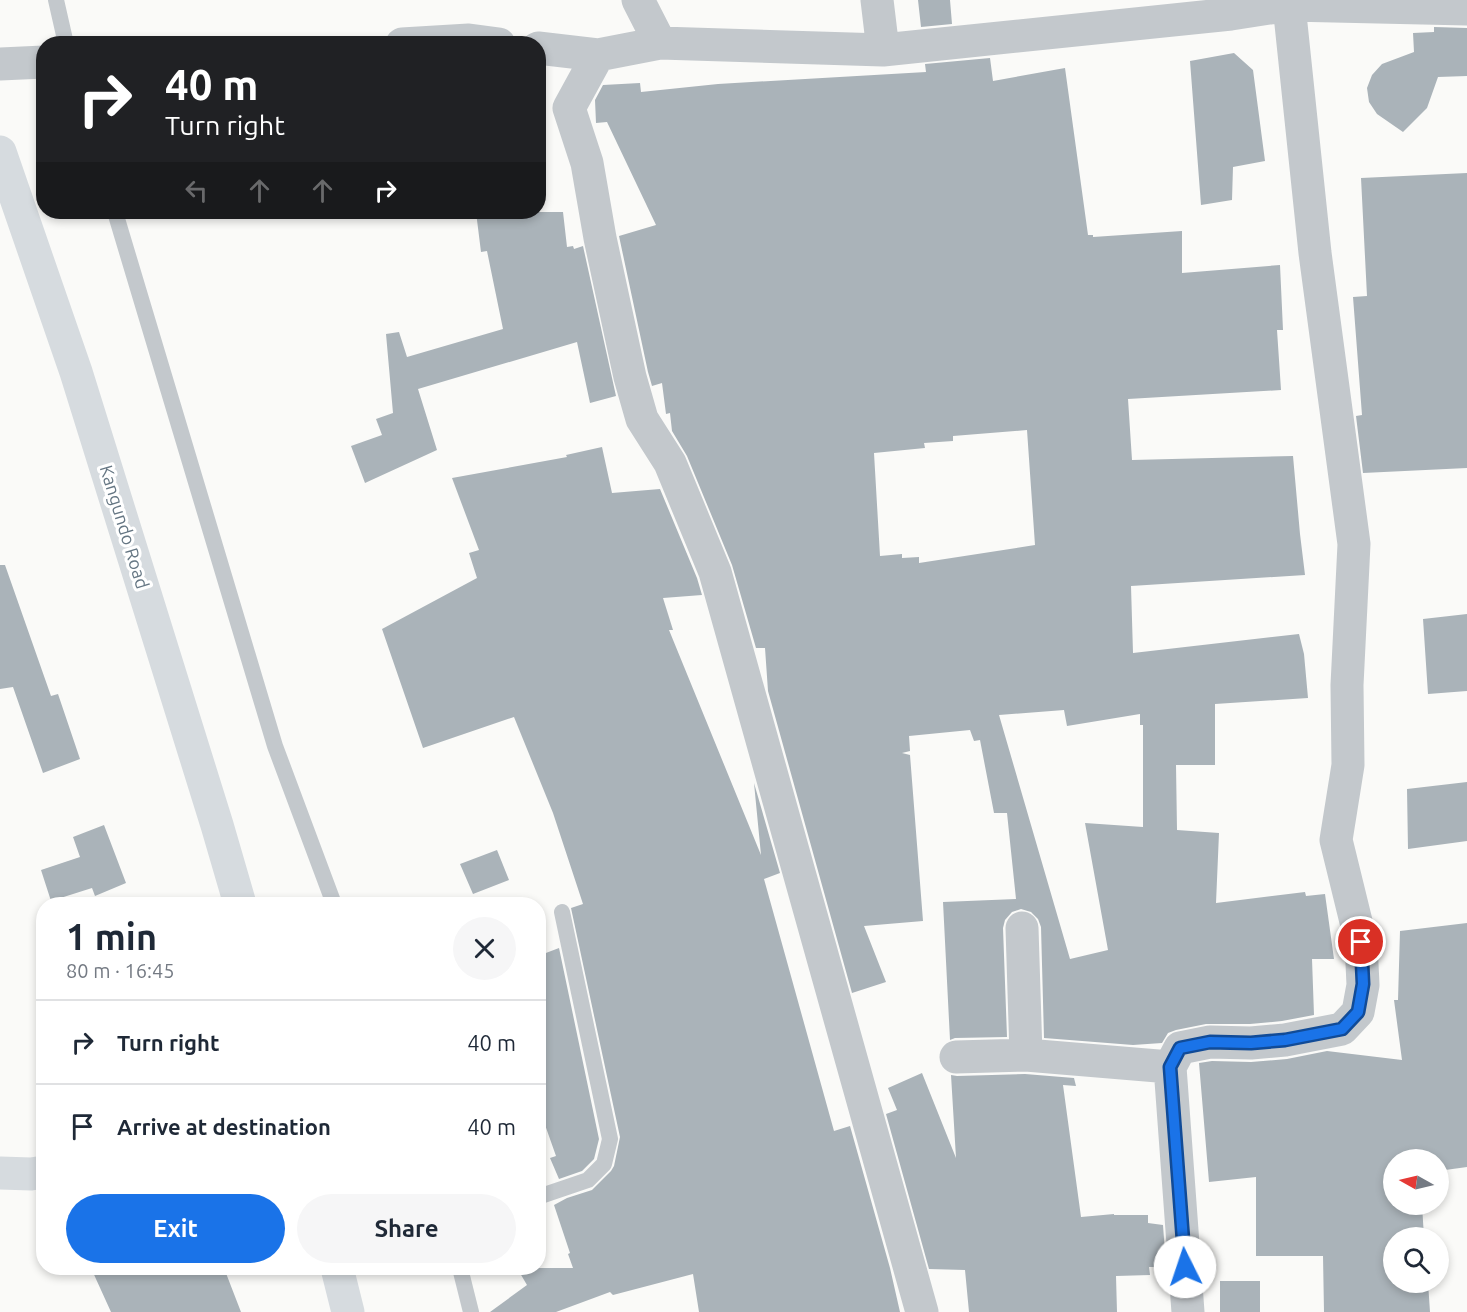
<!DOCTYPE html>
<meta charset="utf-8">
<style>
body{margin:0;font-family:Ubuntu,sans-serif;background:#f6f6f7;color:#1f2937;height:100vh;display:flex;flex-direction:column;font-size:22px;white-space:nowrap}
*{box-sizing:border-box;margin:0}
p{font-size:20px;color:#747a83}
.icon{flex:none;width:33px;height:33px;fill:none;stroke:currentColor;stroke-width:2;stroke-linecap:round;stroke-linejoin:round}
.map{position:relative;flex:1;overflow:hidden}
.drawer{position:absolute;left:36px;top:897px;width:510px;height:378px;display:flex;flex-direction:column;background:#fff;border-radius:24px;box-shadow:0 3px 9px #0003}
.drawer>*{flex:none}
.banner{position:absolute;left:36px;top:36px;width:510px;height:183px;border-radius:24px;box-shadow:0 3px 9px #0003;background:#202124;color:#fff;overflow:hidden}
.needle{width:39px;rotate:278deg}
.buttons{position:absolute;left:1383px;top:1149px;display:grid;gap:12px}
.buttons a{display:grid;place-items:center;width:66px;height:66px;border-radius:50%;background:#fff;box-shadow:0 3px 9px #0003;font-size:30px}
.pin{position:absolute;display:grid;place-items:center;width:51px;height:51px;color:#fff;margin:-26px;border:3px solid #fff;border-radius:50%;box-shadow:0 2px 6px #0007}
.me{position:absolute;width:66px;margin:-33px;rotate:356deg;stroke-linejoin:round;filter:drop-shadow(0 0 4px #0008)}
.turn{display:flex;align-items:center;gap:21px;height:126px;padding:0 30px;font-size:27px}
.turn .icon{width:78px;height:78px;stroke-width:2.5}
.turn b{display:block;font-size:42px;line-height:51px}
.lanes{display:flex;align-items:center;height:57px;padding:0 30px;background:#0003;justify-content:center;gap:30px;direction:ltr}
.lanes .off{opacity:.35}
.round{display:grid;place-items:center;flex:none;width:63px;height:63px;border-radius:32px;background:#f6f6f7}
.summary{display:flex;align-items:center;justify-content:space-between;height:102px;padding:0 30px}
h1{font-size:36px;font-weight:700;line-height:45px}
.cta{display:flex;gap:12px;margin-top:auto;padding:12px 30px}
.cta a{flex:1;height:69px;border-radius:36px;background:#1a73e8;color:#fff;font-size:24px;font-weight:700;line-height:69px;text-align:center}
.cta a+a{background:#f6f6f7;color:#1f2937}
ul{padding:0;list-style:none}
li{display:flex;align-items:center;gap:18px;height:84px;padding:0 30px;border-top:2px solid #e0e1e3}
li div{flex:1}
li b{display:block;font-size:22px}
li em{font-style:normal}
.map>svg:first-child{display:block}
</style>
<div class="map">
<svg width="1467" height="1312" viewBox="0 0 1467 1312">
<rect width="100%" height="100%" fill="#fafaf8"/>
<path fill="#aab3b9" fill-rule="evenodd" d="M918,0H950L952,24L921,27Z
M1434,27L1467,28V76L1438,77L1427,108L1403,132L1377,114L1369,102L1367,88L1372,75L1382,64L1414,52L1413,33L1434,32Z
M1234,53L1253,70L1265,161L1233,167L1232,200L1201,205L1190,61Z
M990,58L993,81L1065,68L1088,235H1093V237L1182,231V273L1280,265L1283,330H1277L1281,390L1128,399L1132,460L1293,456L1300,534L1305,575L1131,586L1133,653L1299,634L1304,654L1308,698L1215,704V765H1176L1177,830L1219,833L1216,903L1305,892L1306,896L1325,894L1334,959H1312L1314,1015L1282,1021L1250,1024H1206L1176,1030L1168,1033L1162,1043L1133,1045L1044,1038L1041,927L1038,919L1031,912L1021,909L1012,912L1005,920L1003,928L1007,1037L955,1038L950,1040L943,902L1016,899L1007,813H994L980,740L974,741L970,730L909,736L910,751L902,753L910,755L923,921L864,926L886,982L852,993L768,691L765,648H756L732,565L687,456L672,431L670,413L666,414L662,383L652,386L648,372L619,236L656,225L607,122L596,123L595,100L603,85L640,83L641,92L718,84L926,72L925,64ZM1027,430L1035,545L919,563V557L902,558V554L880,556L874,453L925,448L924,443L953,441V436ZM1064,710L1067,726L1140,714V725H1143V827L1085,823L1108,950L1070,959L999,715Z
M1467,173V468L1363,473L1356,416L1362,415L1353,297L1367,296L1361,178Z
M476,212H563L567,247L573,246L574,249L583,246L616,396L590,403L577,342L418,389L437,450L365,483L351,446L382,435L376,419L393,413L386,334L399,332L407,357L503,329L487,251L481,252Z
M602,447L612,493L660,489L697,578L702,595L663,598L673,630H669L761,855L754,783L780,873L764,879L834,1131L850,1126L890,1268L900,1312H699L693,1274L613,1295L610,1292L556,1312H490L527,1285L517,1268H573L568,1254L570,1253L554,1205L567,1198L592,1190L611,1171L614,1166L620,1137L571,908L583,904L553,813L514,717L423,748L382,629L477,578L469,553L479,550L452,478L567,457L566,455Z
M0,565H5L51,696L58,694L80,759L43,773L13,687L0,689Z
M1467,614V691L1428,694L1423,619Z
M1467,782V841L1408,849L1407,789Z
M104,825L126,883L95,896L92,888L51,901L41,870L80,857L73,837Z
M497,850L509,880L473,894L460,864Z
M1467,923V1167L1438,1171V1160H1394V1204H1422L1424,1238H1394V1282H1428L1430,1312H1324L1323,1256H1256V1177L1209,1182L1199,1063L1212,1061L1251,1062L1287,1059L1327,1051L1402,1060L1394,1000H1398L1400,931Z
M559,948L599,1139L594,1159L582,1171L559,1179L550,1158L556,1156L538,1105V956Z
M922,1073L956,1158L951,1075L957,1076L1025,1074L1074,1078L1076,1086L1063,1085L1081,1217L1114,1214V1215H1148V1223L1163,1225L1166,1267H1149L1150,1275L1116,1276L1117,1312H969L965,1270L929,1269L886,1114L897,1110L888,1088Z
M91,1268H224L241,1312H111Z
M1220,1281H1260V1312H1220Z"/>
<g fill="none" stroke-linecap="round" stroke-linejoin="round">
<path stroke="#c3c8cc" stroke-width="16" d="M56,0L66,44
M115,212L275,746L334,904
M538,1197L588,1180L604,1164L610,1139L562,912
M460,1268L471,1312"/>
<path stroke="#c3c8cc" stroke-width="33" d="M638,0L660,43
M877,0L883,50
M402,44L469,40L499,44
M538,48L598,55L660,43L883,50L1231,14L1289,5L1467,9
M598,55L569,108L587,163L600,238L630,377L642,419L670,463L715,572L922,1312
M0,64L44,62
M1022,928L1026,1055L1170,1067
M956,1057L1026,1055
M1188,1312L1170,1067L1180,1048L1210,1042L1251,1043L1285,1040L1342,1029L1358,1012L1363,985L1361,942L1336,840L1348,765L1347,685L1354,544L1315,253L1289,5"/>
<path stroke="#d6dbdf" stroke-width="33" d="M0,1173L31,1174L44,1172"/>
<path stroke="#d6dbdf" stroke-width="33" d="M0,152L76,372L217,825L240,904
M337,1268L348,1312"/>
</g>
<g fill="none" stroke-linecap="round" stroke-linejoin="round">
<g stroke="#114b97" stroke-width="15">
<path id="route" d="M1185,1267L1170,1067L1180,1048L1210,1042L1251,1043L1285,1040L1342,1029L1358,1012L1363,984L1361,942"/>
</g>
<use href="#route" stroke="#1a73e8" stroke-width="10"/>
</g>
<g text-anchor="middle" stroke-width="6" stroke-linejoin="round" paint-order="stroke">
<g font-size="18" fill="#657683" stroke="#fff">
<text transform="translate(124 527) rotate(73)" y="6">Kangundo Road</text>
</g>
</g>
</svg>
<div class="buttons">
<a><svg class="needle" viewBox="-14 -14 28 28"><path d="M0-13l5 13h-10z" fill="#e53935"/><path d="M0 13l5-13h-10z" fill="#747a83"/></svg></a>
<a><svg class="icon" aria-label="search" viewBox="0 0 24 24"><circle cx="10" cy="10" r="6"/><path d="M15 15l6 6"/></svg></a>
</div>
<div class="pin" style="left:1361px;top:942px;background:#d93025"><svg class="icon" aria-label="arrive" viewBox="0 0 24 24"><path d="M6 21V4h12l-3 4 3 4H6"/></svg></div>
<svg class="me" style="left:1185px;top:1267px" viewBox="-20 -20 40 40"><circle r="19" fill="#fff"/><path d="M0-13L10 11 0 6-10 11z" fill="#1a73e8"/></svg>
<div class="banner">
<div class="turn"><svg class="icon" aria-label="right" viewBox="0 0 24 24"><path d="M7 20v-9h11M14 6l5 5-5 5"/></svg><div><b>40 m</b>Turn right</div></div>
<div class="lanes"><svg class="icon off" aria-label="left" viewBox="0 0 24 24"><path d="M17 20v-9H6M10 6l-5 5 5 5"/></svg><svg class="icon off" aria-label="ahead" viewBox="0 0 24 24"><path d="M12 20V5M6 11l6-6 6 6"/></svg><svg class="icon off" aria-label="ahead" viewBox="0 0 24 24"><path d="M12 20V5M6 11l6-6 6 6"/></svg><svg class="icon" aria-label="right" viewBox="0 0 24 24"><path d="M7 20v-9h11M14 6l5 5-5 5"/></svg></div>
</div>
<section class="drawer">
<div class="summary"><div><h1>1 min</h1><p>80 m · 16:45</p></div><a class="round"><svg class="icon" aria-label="close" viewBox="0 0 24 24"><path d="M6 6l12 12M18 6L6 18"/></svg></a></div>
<ul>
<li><svg class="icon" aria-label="right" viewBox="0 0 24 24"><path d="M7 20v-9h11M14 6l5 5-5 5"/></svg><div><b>Turn right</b></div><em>40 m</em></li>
<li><svg class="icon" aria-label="arrive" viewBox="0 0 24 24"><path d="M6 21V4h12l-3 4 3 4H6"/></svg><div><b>Arrive at destination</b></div><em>40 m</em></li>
</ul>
<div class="cta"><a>Exit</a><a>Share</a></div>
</section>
</div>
